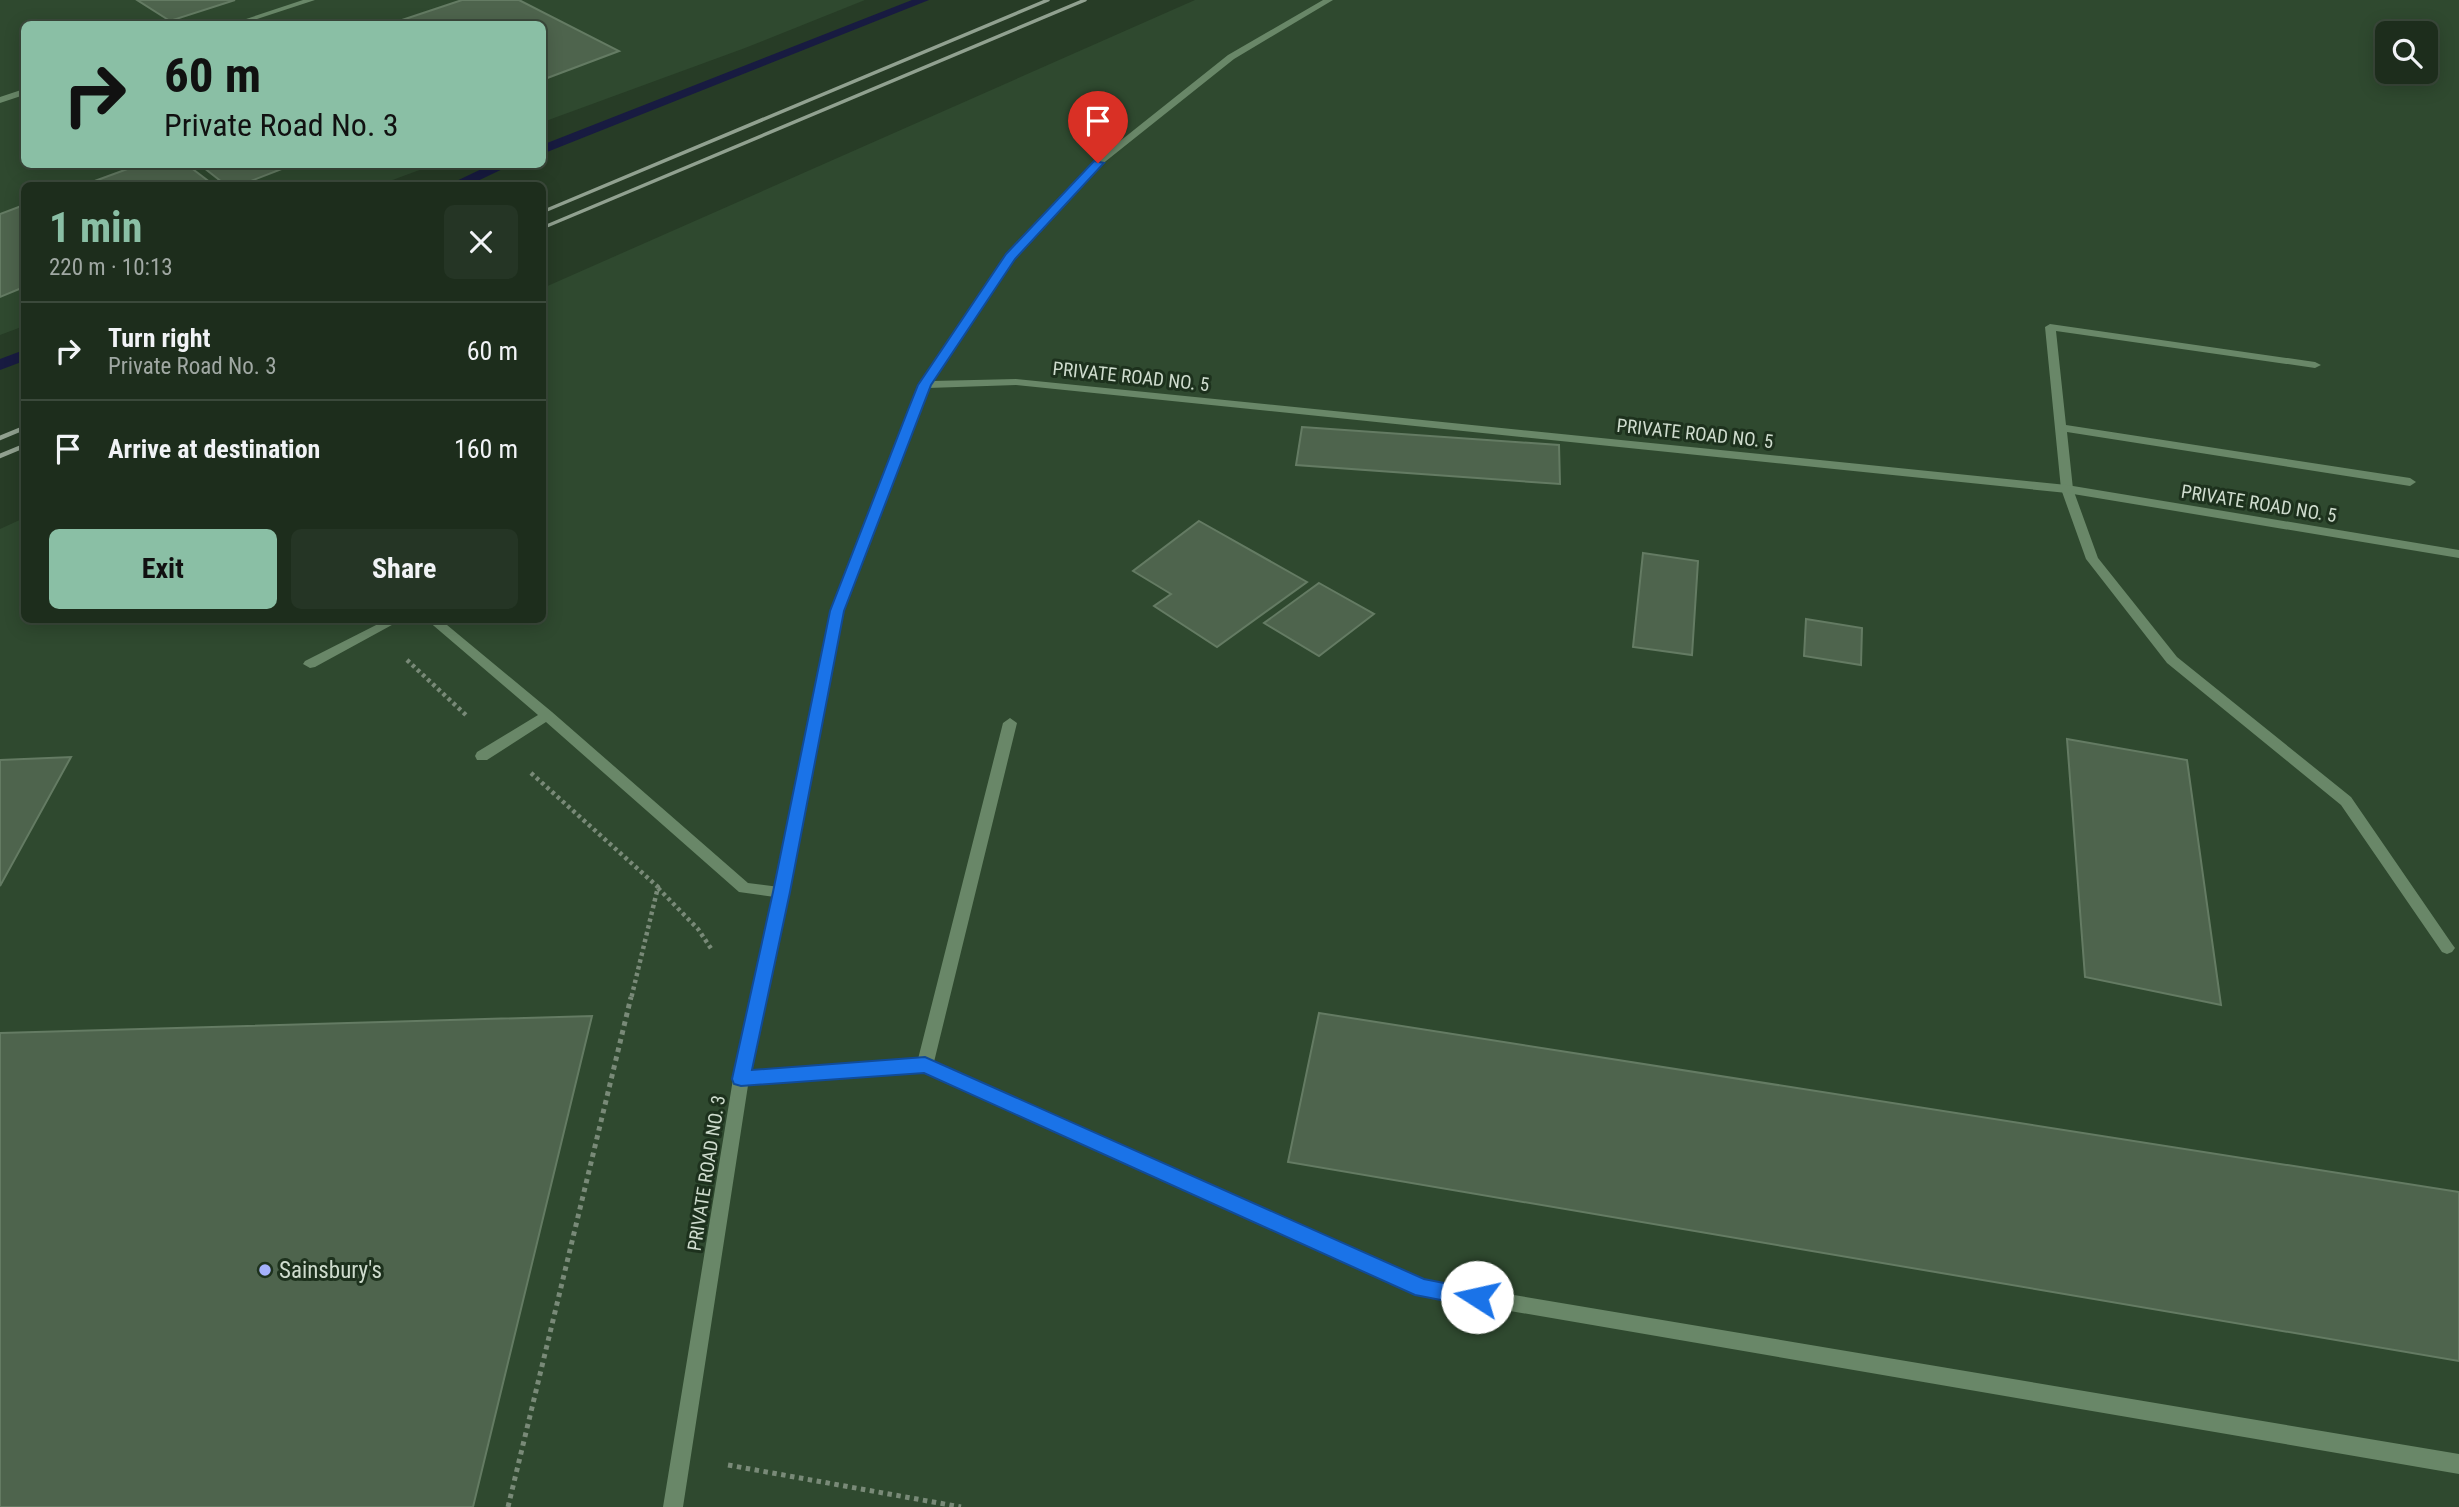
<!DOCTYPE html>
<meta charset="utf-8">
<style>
body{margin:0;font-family:"Roboto Condensed",sans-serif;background:#253525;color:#f1f3f6;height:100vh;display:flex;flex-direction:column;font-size:26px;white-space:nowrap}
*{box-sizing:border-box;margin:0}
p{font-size:23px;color:#a0a8a3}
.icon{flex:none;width:38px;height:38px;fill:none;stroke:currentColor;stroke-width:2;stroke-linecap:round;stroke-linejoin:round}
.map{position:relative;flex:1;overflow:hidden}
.details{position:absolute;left:21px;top:182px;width:525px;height:441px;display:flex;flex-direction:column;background:#1d2d1c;border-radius:10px;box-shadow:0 4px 18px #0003,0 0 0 2px #3b493b}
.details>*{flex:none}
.top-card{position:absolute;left:21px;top:21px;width:525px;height:147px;border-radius:10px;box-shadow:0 4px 18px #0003,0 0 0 2px #3b493b;background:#8abfa5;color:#111;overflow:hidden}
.controls{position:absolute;left:2375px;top:21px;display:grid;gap:14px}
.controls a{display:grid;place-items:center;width:63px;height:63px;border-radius:10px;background:#1d2d1c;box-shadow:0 4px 18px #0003,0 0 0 2px #3b493b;font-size:35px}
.pin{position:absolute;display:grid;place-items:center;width:60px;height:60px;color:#fff;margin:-72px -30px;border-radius:50% 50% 50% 0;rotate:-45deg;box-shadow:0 0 7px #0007}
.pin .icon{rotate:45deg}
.me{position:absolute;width:77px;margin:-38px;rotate:280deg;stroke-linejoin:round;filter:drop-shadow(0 0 5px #0008)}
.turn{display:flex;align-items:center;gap:24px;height:147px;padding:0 28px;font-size:32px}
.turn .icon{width:91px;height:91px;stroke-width:2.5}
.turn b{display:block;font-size:49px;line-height:60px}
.round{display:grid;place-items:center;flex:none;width:74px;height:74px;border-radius:10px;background:#253525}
.headline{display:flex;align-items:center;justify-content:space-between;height:119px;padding:0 28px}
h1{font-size:42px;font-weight:700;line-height:52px;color:#8abfa5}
.cta{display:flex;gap:14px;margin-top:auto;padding:14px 28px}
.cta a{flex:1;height:80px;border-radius:10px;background:#8abfa5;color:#111;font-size:28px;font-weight:700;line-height:80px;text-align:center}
.cta a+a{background:#253525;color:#f1f3f6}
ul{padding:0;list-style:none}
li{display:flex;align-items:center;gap:21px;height:98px;padding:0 28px;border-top:2px solid #3b493b}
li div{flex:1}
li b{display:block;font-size:26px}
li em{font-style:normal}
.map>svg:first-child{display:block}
</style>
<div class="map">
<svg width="2459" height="1507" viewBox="0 0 2459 1507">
<rect width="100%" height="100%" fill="#273c26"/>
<path fill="#2f492f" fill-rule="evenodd" d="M0,0H865L745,48L543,122L542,24H24V164L433,165L379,185L24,186V326L0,335Z
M1195,0H2459V1507H0V529L24,518V620H542L543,288ZM2387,33H2426V72H2387Z"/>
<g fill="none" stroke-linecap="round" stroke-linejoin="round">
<path fill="#181b41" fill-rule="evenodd" d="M912,0H929L542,154V145Z
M492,164H513L467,186H446Z
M24,350V361L0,370V359Z"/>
</g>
<path fill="#4e644d" stroke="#647b63" stroke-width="2" d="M137,0H235L170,21Z
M462,0H519L619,51L542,80V24H390Z
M141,164H186L215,186H81Z
M199,164H283L287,167L238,186H227Z
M24,205V287L0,297V214Z
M1302,427L1559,445L1560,484L1296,465Z
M1199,521L1307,582L1217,647L1154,606L1171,594L1133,571Z
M1643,553L1698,561L1692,655L1633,647Z
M1319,583L1374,614L1319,656L1264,623Z
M1806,619L1862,628L1861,665L1804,656Z
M2067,739L2187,760L2221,1005L2085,977Z
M71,757L0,886V760Z
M1319,1013L2459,1192V1361L1288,1162Z
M592,1016L473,1507H0V1033Z"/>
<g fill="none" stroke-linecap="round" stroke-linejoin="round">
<path stroke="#798a78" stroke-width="4.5" stroke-dasharray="3.5 3.5" stroke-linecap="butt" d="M407,660L467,716
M531,773L658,887L631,999
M658,888L698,929L712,950"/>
<path stroke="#798a78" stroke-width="5" stroke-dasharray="4.5 4.5" stroke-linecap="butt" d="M728,1465L961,1507
M508,1507L631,997"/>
<path fill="#698768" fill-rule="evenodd" d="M2050,324L2315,362L2321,365L2315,368L2056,331L2066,425L2410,478L2416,482L2410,486L2067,432L2073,489L2098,558L2177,657L2351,797L2452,944L2455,948L2452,952L2447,954L2442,952L2341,805L2167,663L2086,559L2061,489L2045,327Z
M386,620H401L315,667L310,668L303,664L305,661Z
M427,620H441L552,712L748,883L787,888L790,892L787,896L782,898L739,892L546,722L487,760H477L475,756L477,752L538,715Z
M1010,718L1017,723L934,1062L1425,1280L2459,1454V1474L1423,1296L924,1072L741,1086L735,1084L733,1079L735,1074L741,1072L918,1059L1003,723Z"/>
<path fill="#698768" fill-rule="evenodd" d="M303,0H315L242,24H231Z
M1323,0H1333L1234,59L1101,165L1014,259L932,381L1016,379L2067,485L2459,550V558L2067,493L1016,385L928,388L843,611L790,892L749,1079L683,1507H663L733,1079L774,892L831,611L918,385L1006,255L1095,161L1228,55Z
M24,89V95L0,103V97Z"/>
<path stroke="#91a190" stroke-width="3.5" d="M542,212L1048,0
M542,228L1085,0"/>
<path stroke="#91a190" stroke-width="4.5" d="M0,438L24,428
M0,456L24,446"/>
</g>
<path fill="#1a73e8" stroke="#114b97" stroke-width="2" d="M1094,161L1104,163L1015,259L931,385L844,611L790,892L752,1070L925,1057L1424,1279L1484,1291L1488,1297L1484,1304L1477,1307L1415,1295L924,1073L741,1086L734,1084L732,1079L773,892L830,611L908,410L918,385L1006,254Z"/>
<circle fill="#a4b1fc" stroke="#1d311d" stroke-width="2.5" cx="265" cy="1270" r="7"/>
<g text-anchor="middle" stroke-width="6" stroke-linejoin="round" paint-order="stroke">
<g font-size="19" fill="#cfdcce" stroke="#1d311d">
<text transform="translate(1131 376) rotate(6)" y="7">PRIVATE ROAD NO. 5</text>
<text transform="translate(1695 433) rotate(6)" y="7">PRIVATE ROAD NO. 5</text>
<text transform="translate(2259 503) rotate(9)" y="7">PRIVATE ROAD NO. 5</text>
<text transform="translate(706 1173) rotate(-81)" y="7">PRIVATE ROAD NO. 3</text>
</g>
<g font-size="23" fill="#cfdcce" stroke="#1d311d" text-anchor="start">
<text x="279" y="1278">Sainsbury's</text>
</g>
</g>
</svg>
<div class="controls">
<a><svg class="icon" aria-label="search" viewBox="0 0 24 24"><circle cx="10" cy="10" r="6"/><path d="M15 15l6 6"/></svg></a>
</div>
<div class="pin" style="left:1098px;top:163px;background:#d93025"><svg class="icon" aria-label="arrive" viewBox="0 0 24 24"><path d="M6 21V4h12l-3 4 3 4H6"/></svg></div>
<svg class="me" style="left:1477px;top:1297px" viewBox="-20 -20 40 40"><circle r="19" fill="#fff"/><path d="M0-13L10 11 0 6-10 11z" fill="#1a73e8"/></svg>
<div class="top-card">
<div class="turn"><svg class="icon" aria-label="right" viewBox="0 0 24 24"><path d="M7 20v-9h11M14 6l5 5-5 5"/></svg><div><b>60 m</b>Private Road No. 3</div></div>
</div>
<section class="details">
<div class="headline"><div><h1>1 min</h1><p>220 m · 10:13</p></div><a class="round"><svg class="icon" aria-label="close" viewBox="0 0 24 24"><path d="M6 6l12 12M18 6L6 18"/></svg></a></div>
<ul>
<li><svg class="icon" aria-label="right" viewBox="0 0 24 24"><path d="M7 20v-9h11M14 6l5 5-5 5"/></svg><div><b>Turn right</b><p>Private Road No. 3</p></div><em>60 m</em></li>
<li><svg class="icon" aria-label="arrive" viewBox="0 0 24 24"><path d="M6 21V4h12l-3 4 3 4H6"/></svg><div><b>Arrive at destination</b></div><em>160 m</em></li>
</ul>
<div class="cta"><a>Exit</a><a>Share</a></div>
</section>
</div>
